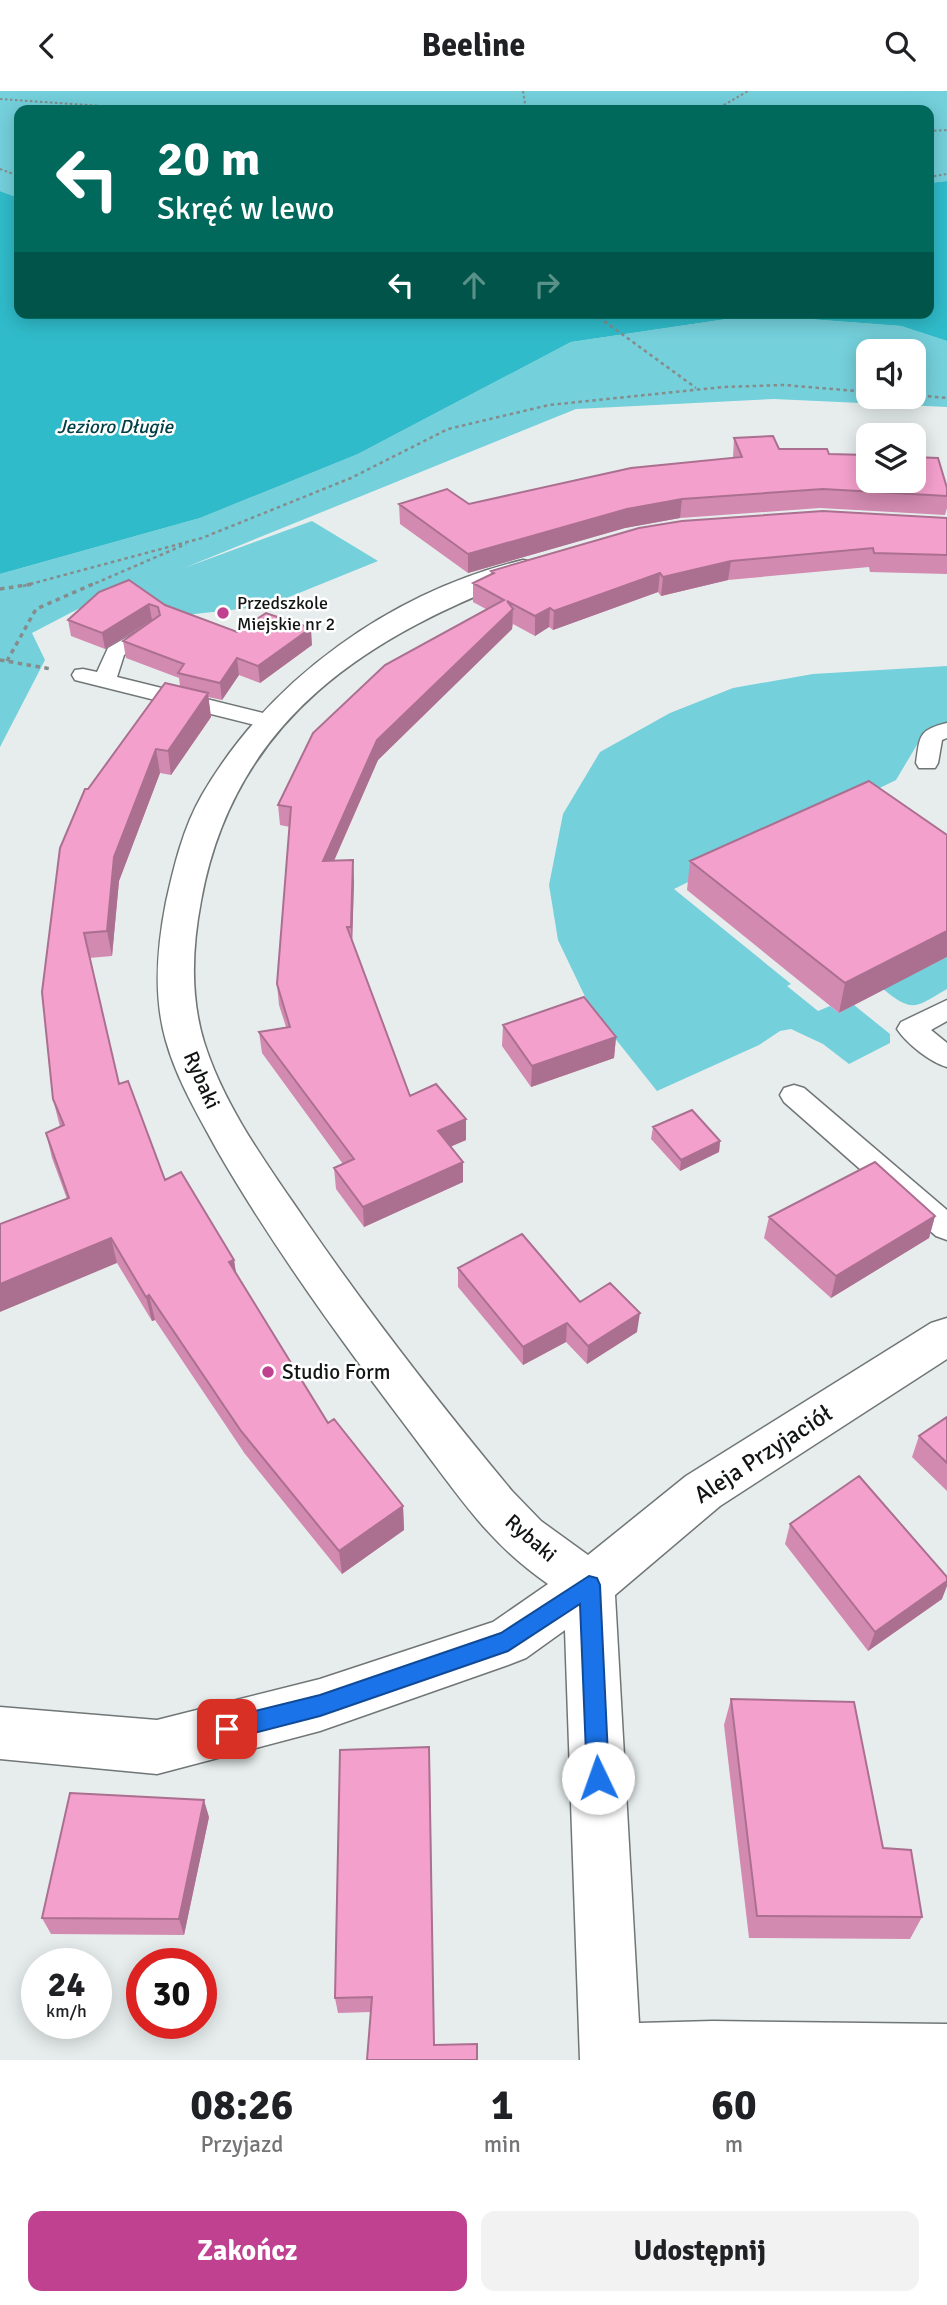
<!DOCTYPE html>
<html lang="pl">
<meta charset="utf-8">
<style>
body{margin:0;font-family:Signika,sans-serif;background:#f2f2f2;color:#202124;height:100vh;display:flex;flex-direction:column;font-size:26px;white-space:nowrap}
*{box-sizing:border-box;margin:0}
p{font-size:23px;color:#757577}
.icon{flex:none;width:38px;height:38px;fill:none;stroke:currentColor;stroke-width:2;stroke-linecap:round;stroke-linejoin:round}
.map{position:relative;height:1969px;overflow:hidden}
.details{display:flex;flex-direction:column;background:#fff;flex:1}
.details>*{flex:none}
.top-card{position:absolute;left:14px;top:14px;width:920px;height:214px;border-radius:14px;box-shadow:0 4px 18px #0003;background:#00695c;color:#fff;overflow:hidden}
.buttons{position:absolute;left:856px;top:248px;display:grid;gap:14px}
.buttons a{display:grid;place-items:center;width:70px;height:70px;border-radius:14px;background:#fff;box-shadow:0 4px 18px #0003;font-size:35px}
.speed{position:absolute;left:21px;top:1857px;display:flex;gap:14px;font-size:35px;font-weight:700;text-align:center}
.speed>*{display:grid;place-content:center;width:91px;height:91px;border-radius:50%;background:#fff;box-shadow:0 4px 18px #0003;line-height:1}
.speed small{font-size:18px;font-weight:400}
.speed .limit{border:10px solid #d22;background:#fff;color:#111}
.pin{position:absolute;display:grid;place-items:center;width:60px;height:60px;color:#fff;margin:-30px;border-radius:14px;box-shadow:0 4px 10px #0006}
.me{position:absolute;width:77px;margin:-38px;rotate:357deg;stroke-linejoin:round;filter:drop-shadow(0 0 5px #0008)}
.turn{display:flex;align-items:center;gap:24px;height:147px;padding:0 28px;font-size:32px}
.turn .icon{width:91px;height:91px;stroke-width:2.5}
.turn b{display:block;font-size:49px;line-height:60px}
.lanes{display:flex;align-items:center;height:66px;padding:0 28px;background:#0003;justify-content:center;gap:35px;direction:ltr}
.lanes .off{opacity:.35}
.eta{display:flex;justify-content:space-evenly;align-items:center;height:119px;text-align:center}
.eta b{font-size:42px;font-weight:700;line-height:49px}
.primary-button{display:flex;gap:14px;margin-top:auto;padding:14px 28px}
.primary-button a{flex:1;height:80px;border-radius:14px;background:#bf418f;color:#fff;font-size:28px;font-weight:700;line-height:80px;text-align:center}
.primary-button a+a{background:#f2f2f2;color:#202124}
header{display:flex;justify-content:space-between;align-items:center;height:91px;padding:0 28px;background:#fff;font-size:32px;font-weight:700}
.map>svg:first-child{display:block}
</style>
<header><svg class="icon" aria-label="back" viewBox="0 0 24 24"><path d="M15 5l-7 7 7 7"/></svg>Beeline<svg class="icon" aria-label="search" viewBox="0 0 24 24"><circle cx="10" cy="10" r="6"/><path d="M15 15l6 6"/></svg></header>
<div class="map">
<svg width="947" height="1969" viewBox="0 0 947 1969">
<rect width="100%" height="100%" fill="#e7eded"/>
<path fill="#74d0db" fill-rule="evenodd" d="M0,0H947V90L929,92V19H19V107L0,100Z
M754,224L901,235L947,250V316L774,308L576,318L184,477L312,430L378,470L267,515L176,525L133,497L78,518L32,542L45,569L0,656V483L200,427L358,363L571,251ZM868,261H914V306H868Z
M947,575V632L924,642L896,689L674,798L791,893L787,895L818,920L830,915L839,922L854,914L890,943V952L849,973L823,953L791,938L780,940L759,954L657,1000L590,916L558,849L549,794L563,723L600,661L670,622L733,597L813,583Z
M947,866V898C915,916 914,923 883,898Z"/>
<path fill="#30bbca" d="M947,90V250L901,235L754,224L571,251L358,363L200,427L0,483V100L19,107V222H929V92Z"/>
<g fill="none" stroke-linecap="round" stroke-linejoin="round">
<g stroke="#707676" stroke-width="3">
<path id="service" d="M151,532L158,534L161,538L124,564L117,586L275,625L278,630L275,635L267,637L75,589L72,584L75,579L83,578L97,581L108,557Z
M947,632V647L942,649L938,672L935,677H919L916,672C920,645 918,639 947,632Z
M947,909V930L931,939L947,952V976C930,971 907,953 897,938L901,931Z
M794,994L804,997L947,1119V1149L936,1145L784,1011L780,1004L784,997Z"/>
</g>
<g stroke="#707676" stroke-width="3">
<path id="minor" d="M523,469L532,471L536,477L532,483C369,543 234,627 201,810C192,857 190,905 204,951C224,1015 266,1072 303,1126C368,1221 439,1312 512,1400L541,1430L588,1464L686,1385L931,1232L947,1227V1268L720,1415L615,1504L639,1932L713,1930L947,1933V1969H580L565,1539L526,1567L508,1574L320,1640L157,1683L0,1668V1616L157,1629L320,1588L493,1531L548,1493C493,1455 465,1414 426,1362C403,1331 380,1301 358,1271C308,1203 259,1132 217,1059C198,1024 177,989 166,950C153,905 157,857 166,811C174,775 183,737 202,704C270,587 392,501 523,469Z"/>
</g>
<path stroke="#868b8b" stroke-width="2" stroke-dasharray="2.5 2.5" stroke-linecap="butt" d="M523,0L526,19
M0,8L116,16L122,19
M715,19L748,0
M929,40L947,39
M0,78L19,85
M929,86L947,83"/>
<path stroke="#868b8b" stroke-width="2.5" stroke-dasharray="3.5 3.5" stroke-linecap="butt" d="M593,222L696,297
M914,304L947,307
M23,495L202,447L351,387L448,338L549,314L723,296L784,294L868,301
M89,495L186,453"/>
<path stroke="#868b8b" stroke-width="3.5" stroke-dasharray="4.5 4.5" stroke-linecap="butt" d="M0,498L33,493
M0,569L51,578
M7,570L36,518L93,493"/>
<use href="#service" fill="#fff" fill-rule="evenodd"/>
<use href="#minor" fill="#fff" fill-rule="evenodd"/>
</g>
<path fill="#d28ab0" d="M734,347L779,358L829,363L947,397V417L945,424L820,417L680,427L625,437L468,482L400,433L399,413H469L733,367Z
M947,427V483L870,481L869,476L728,489L661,505L658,501L553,539L549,536L535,545L513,533L512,538L378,669L334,770L354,790L352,850L410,1005L466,1049L450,1056L463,1091L364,1136L336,1098L334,1077L343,1073L262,962L259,941L286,936L279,914L277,893L290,736L280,734L278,714L486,518L473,511V492L491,483V480Z
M99,501L165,514L237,541L312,554L260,592L239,584L222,609L208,606L211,626L171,684L160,682L119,790L112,865L89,867L119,993L165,1089L234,1169L236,1184L328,1332L403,1415L404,1439L342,1483L245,1363L155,1229L152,1230L117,1172L67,1108L52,1067L46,1042L60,1036L53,1008L88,698L180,595L179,587L126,567L123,550L152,530L105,558L71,545L68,529Z
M947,744L839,922L687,799L690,770Z
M503,934L616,946L614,967L531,996L502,955Z
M653,1036L720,1050L719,1061L680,1080L651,1048Z
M935,1125L929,1147L831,1207L764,1147L769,1126Z
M458,1177L580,1211L637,1241L587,1273L566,1251L523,1274L458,1196Z
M947,1326V1400L912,1366L919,1345Z
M790,1433L942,1508L868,1560L785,1453Z
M731,1608L883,1757L922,1826L910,1848L749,1847L724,1634Z
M430,1674L434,1954L367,1969L371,1921L338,1922L335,1907Z
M209,1726L184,1844L51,1843L42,1827Z"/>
<path fill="#ab7090" d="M682,408L680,427L625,437L468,482V463L627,418Z
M731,470L728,489L661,505L663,486Z
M660,482L658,501L553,539L554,520Z
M149,513L152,529L105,558L102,542Z
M550,517L549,536L535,545V525Z
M513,518L512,538L378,669L325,790L323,770L377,649Z
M311,537L312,554L260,592L258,575Z
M237,567L239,584L222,609L220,592Z
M208,602L211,626L171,684L168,660Z
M156,658L160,682L119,790L112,865L107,840L114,766Z
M353,769L354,790L352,857L351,836Z
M947,840V866L839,922L845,892Z
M616,946L614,967L531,996L532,975Z
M466,1028V1049L438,1061V1040Z
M720,1050L719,1061L680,1080L681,1069Z
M463,1071V1091L364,1136L363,1116Z
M935,1125L929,1147L831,1207L836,1185Z
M111,1147L117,1172L0,1221V1193Z
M234,1169L238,1194L229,1171Z
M149,1204L155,1229L152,1230L146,1206Z
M640,1222L637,1241L587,1273L588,1255Z
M567,1232L566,1251L523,1274V1256Z
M403,1415L404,1439L342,1483L339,1460Z
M947,1490V1495L942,1508L868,1560L875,1541Z
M204,1709L209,1726L184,1844L179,1828Z"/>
<path fill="#f4a0cd" stroke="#ab7090" stroke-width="2" d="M773,345L779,358H827L829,363L868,364V390H914V366L938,367L947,397V405L823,398L682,408L627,418L468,463L399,413L447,398L469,413L631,377L742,366L734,347Z
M823,420L947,427V464L874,462L873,457L731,470L663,486L660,482L554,520L550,517L535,525L507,510L513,518L377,649L323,770L353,769L351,836H347L410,1005L436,993L466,1028L438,1040L463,1071L363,1116L334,1077L354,1068L259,941L290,936L277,893L291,716L278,714L313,642L385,574L504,509L473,492L494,482L491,480L639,437L682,430Z
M129,489L165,514L237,541L266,522L311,537L258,575L237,567L220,592L178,582L184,573L123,550L160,524L158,516L149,513L102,542L68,529L99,501Z
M165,592L208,602L168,660L156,658L114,766L107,840L84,842L119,993L128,990L165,1089L181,1081L234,1169L229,1171L328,1332L334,1328L403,1415L339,1460L241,1340L149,1204L146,1206L111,1147L0,1193V1133L69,1107L46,1042L64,1034L53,1008L42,901L60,757L85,698H88Z
M869,690L947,744V840L845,892L690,770Z
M584,906L616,946L532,975L503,934Z
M692,1019L720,1050L681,1069L653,1036Z
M875,1071L935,1125L836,1185L769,1126Z
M522,1143L580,1211L610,1192L640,1222L588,1255L567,1232L523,1256L458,1177Z
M947,1326V1372L919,1345Z
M859,1385L947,1486V1490L875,1541L790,1433Z
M731,1608L854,1611L883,1757L911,1759L922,1826L757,1825Z
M429,1656L434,1954L477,1953V1969H367L372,1906L335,1907L340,1659Z
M70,1702L204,1709L179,1828L42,1827Z"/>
<path fill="#1a73e8" stroke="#114b97" stroke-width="2" d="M589,1485L597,1487L600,1494L609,1687L606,1695L598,1698L590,1695L587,1687L580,1513L508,1560L320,1625L227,1649L219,1646L216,1638L219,1630L227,1627L320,1604L501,1542Z"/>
<g fill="#bf418f" stroke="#fff" stroke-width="2.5">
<circle cx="223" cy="522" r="7"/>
<circle cx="268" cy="1281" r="7"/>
</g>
<g text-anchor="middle" stroke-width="5" stroke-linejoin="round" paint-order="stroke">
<g font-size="18" fill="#131515" stroke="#fff" text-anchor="start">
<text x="237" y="518">Przedszkole<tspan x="237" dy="21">Miejskie nr 2</tspan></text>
</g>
<g font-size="19" font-style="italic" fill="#014047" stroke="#fff">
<text x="115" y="342">Jezioro Długie</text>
</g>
<g font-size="21" fill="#131515" stroke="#fff">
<text transform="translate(202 989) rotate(66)" y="7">Rybaki</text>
<text transform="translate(531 1447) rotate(41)" y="7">Rybaki</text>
</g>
<g font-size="21" fill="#131515" stroke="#fff" text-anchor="start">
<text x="282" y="1288">Studio Form</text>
</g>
<g font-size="24" fill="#131515" stroke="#fff">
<text transform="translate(763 1363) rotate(-33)" y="8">Aleja Przyjaciół</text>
</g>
</g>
</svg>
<div class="buttons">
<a><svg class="icon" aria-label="sound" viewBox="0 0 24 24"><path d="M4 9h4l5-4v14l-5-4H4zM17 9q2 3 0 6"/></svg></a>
<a><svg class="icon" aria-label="layers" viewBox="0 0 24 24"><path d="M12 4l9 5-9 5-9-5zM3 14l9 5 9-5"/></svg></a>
</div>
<div class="speed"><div>24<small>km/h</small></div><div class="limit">30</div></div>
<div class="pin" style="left:227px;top:1638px;background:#d93025"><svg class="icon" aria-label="arrive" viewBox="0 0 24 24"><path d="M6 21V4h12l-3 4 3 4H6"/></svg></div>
<svg class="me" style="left:598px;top:1687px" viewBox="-20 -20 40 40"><circle r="19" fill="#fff"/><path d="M0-13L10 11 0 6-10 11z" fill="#1a73e8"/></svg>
<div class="top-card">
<div class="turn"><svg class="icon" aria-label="left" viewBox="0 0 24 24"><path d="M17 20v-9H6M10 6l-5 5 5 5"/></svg><div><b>20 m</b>Skręć w lewo</div></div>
<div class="lanes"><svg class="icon" aria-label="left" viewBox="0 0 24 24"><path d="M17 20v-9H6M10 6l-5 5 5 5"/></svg><svg class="icon off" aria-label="ahead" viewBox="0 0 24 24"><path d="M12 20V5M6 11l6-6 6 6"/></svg><svg class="icon off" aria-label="right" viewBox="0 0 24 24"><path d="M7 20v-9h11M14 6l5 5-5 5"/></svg></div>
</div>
</div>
<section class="details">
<div class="eta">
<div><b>08:26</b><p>Przyjazd</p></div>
<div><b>1</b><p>min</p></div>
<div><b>60</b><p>m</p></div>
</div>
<div class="primary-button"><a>Zakończ</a><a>Udostępnij</a></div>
</section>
